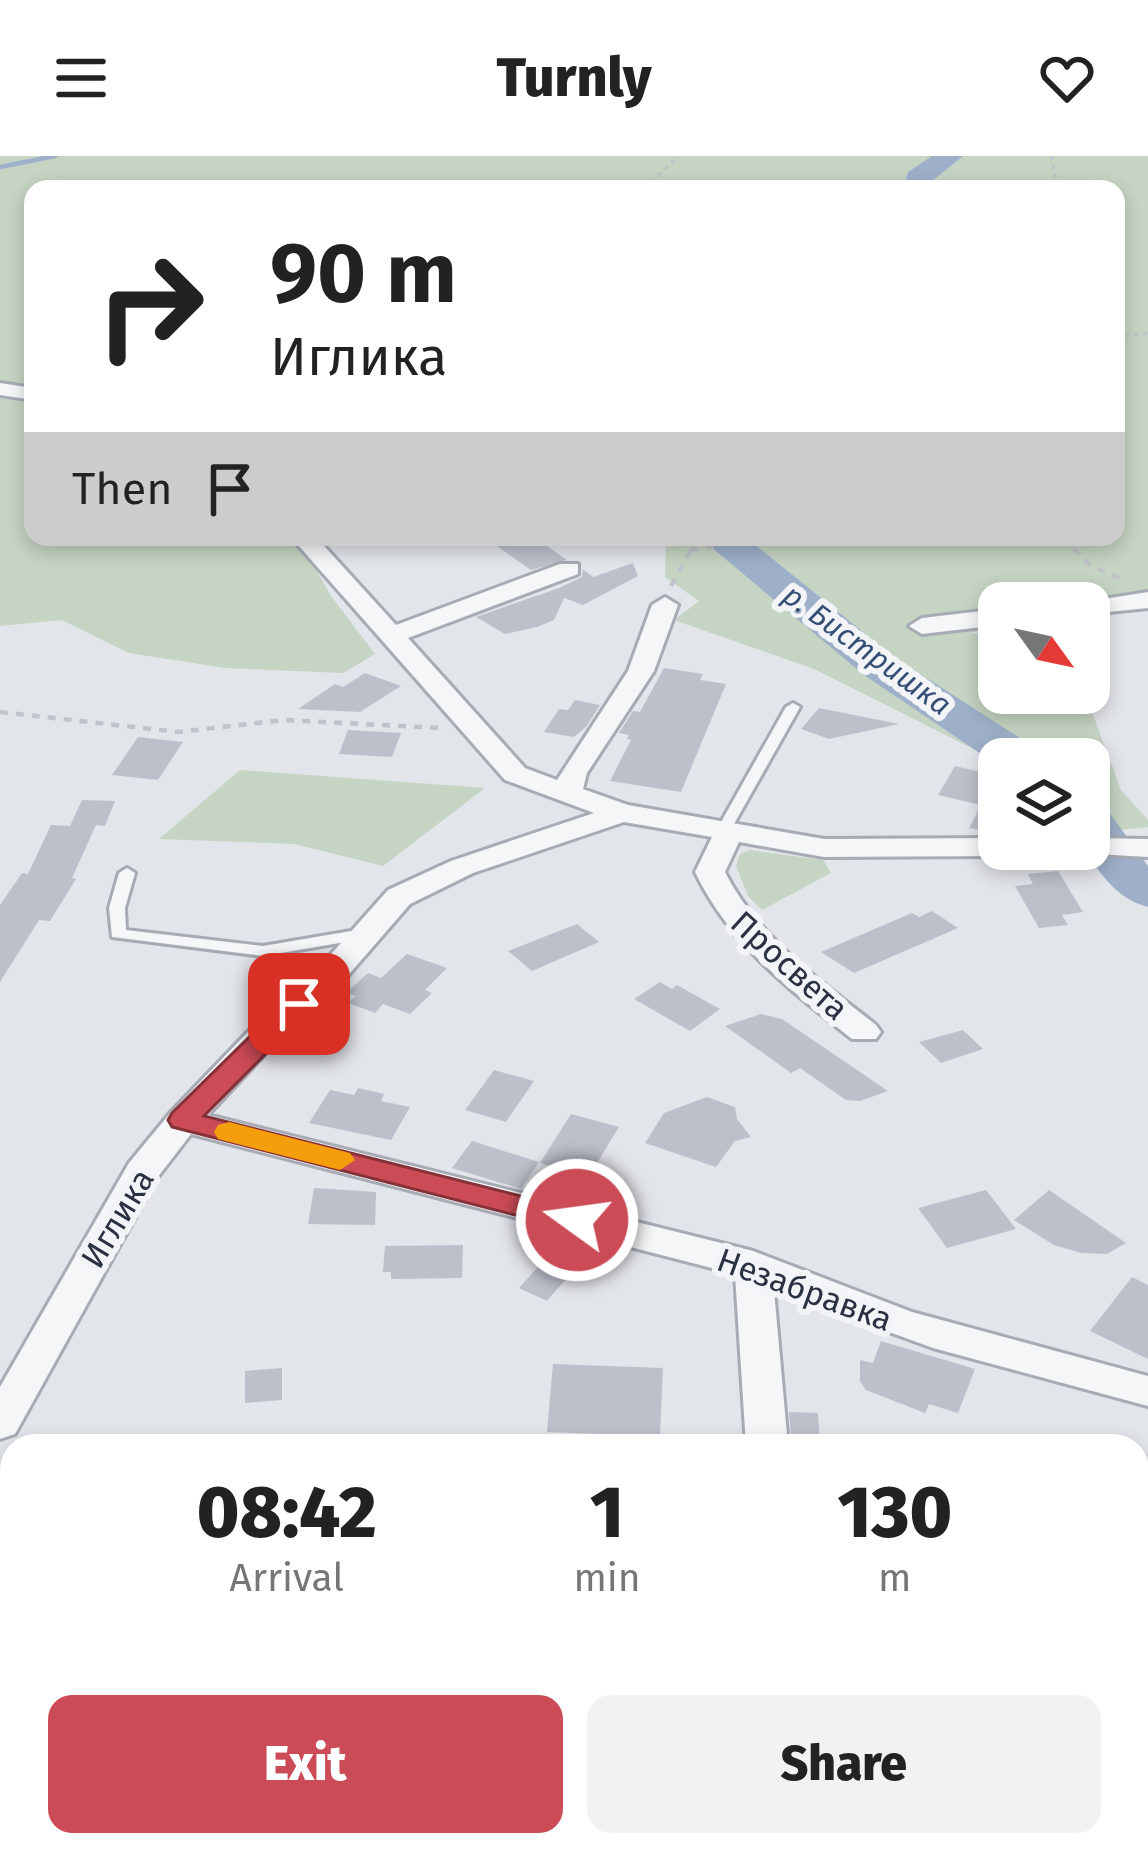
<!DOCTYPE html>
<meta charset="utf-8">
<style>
body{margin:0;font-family:"Fira Sans",sans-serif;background:#f2f2f2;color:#222;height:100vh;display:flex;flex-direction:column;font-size:45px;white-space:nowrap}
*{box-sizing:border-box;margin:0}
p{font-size:39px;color:#767676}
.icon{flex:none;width:66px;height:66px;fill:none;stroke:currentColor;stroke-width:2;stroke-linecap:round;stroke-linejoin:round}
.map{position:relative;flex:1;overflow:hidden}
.details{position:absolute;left:0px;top:1278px;width:1149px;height:423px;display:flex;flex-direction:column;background:#fff;border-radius:36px 36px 0 0;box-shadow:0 6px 18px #0003}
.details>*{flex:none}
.banner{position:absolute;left:24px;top:24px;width:1101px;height:366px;border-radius:24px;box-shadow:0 6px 18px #0003;background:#fff;color:#222;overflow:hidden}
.needle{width:78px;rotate:123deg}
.buttons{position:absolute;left:978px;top:426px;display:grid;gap:24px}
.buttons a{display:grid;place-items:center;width:132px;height:132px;border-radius:24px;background:#fff;box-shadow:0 6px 18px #0003;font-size:60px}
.pin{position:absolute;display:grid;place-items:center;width:102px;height:102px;color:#fff;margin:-51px;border-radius:24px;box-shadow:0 6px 18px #0006}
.me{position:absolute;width:132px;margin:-66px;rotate:284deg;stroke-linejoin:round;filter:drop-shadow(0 0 9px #0008)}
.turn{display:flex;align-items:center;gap:42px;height:252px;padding:0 48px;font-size:54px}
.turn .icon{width:156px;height:156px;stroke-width:2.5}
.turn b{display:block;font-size:84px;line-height:102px}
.then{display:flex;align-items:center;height:114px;padding:0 48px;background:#0003;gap:24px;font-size:45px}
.eta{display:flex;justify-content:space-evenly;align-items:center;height:204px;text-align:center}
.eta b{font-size:72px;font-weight:800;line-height:84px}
.cta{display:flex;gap:24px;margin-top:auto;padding:24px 48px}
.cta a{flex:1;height:138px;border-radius:24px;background:#cb4b56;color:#fff;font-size:48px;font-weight:800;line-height:138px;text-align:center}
.cta a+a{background:#f2f2f2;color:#222}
header{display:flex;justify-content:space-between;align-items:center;height:156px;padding:0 48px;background:#fff;font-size:54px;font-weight:800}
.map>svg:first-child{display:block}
</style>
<header><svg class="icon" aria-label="menu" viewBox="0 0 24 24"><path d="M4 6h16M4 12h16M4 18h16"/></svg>Turnly<svg class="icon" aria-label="heart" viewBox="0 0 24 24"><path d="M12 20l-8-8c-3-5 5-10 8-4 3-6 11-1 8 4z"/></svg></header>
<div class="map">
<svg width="1148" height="1699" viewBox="0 0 1148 1699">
<rect width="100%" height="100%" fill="#e2e5ea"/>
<path fill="#c6d4c3" d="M0,0H1148V436L1089,449L999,447V470L966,478L999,476V537H1085L1121,634L1148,664V671L1089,677V603L999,606L814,513L674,464L699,445L665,421L666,381H1116V33H33V381H298L331,440L375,498L343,517L225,512L129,497L62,464L0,470Z
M240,614L485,632L383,710L294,688L159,683Z
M750,694L823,704L831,717L762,754L748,740L736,710L740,698Z"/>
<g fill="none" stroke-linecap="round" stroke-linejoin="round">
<path stroke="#9eb0c9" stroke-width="4.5" d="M0,11L55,0"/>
<path fill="#9eb0c9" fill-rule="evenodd" d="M932,0H963L932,25L931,33H903L908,16Z
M699,381L748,383L894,501L1037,593L1044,603H999V610L864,519Z
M1089,648L1106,652L1148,710V751C1117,743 1101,719 1084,693H1089Z"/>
</g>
<path fill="#bcc0ca" d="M484,381L538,384L567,404L531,414Z
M633,407L638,420L583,449L564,442L554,464L537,471L505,478L476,461L559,432L582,421L583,413L593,421Z
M664,512L703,518L700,524L726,528L681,636L610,625L631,584L627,583L629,579L619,577L633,555L640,556Z
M365,517L401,530L360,556L298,553L335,528L343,531Z
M575,544L600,549L586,571L574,581L544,576L559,553L568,554Z
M819,552L899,568L829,583L801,573Z
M348,574L401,577L392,601L339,598Z
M138,581L183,586L158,624L112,619Z
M955,610L997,620L999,616V678L969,672L981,649L938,639Z
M82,644L115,645L105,670L96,669L72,722L76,723L50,765L39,764L0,826V749L22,717L28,718L51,669L70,670Z
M1058,715L1083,756L1062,759L1068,769L1039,772L1015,730L1033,728L1028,718Z
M932,755L958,772L854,817L821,796L912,757L919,761Z
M577,768L599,786L532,815L508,795Z
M407,798L447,812L425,834L432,837L410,858L383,848L375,857L348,847L356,840L346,837L368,817L381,822Z
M660,826L672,833L677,829L720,853L690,875L634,843Z
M761,858L782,863L888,935L860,945L846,944L800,912L791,917L725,870Z
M963,874L983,893L941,907L919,886Z
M494,914L534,925L506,966L465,954Z
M358,932L384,938L381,945L410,951L391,984L309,967L330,934L354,939Z
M707,941L735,951L737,963L751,981L735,985L716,1011L645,987L664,957Z
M571,958L619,971L589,1020L540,1007Z
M472,985L539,1006L521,1033L452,1012Z
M314,1032L376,1036L375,1069L308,1068Z
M986,1034L1016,1073L947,1092L918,1052Z
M1049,1034L1126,1087L1107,1098L1081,1097L1054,1089L1014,1064Z
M463,1089L462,1122L391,1123V1116H383L385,1090Z
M538,1111L565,1124L547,1145L519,1132Z
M1132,1121L1148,1129V1203L1090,1175Z
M881,1185L975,1213L958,1257L929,1248L925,1257L866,1234L860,1225V1204L873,1207Z
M553,1208L663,1212L660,1280L547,1276Z
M282,1212V1244L245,1247V1215Z
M789,1256L818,1257L820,1290H792Z"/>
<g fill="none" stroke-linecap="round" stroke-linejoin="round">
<g stroke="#a7abb4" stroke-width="6">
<path id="service" d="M793,547L800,551L730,675L723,679L718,678L716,675L786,551Z
M127,712L135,717L125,752L126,774L263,790L363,773L371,778L363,783L263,800L112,781L109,752L119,717Z"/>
</g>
<g stroke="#a7abb4" stroke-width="6">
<path id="minor" d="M0,227L33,232V244L0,239Z
M291,381H316L396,469L560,408H578V418L408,482L525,612L557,624L628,515L652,449L665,441L678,449L654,515L587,617L583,633L628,649L824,683L999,682V693H1013L999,700L824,701L739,686L725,716C759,783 818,823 876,869L881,876L876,883H852C791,834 730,789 695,716L712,681L624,666L473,717L410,748L332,838L290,871L208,959L753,1095L912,1156L1148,1220V1250L933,1192L774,1134L788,1290H746L735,1118L191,978L157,1022L15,1278L0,1283V1231L129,1007L171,956L266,857L308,824L388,734L451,705L594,657L505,624Z
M1148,436V452L1089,458V447H1078Z
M999,453V469L922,478L909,470L922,462Z
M1089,682L1148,683V701L1078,697L1075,693H1089Z
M797,1689H847L848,1699H798Z"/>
</g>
<path stroke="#c0c3c9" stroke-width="3" stroke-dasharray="4.5 4.5" stroke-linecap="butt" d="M1051,0L1058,33
M635,33L650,27L678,0
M1116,181L1148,177"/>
<path stroke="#c0c3c9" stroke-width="4.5" stroke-dasharray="8 8" stroke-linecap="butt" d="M1062,381L1091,410L1122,423
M690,394L720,389L732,381
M671,430L698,381
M0,556L178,576L284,564L441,572"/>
<use href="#service" fill="#f5f6f8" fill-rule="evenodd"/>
<use href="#minor" fill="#f5f6f8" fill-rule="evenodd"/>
</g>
<path fill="#cb4b56" stroke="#843138" stroke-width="3" d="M299,839L309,842L313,848L309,854L204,960L588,1057L593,1064L588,1072L577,1075L172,971L168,964L172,957L289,842Z"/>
<path fill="#f59e0b" d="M229,966L350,997L355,1004L340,1014L218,983L214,976L218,969Z"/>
<g text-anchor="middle" stroke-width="12" stroke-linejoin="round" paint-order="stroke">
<g font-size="30" font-style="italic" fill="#354e75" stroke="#f2f4f7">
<text transform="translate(867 494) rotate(36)" y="10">р. Бистришка</text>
</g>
<g font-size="33" fill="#2a3142" stroke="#f2f4f7">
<text transform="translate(790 809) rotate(42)" y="12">Просвета</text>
<text transform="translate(117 1062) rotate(-59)" y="12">Иглика</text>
<text transform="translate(805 1133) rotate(20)" y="12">Незабравка</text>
</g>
</g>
</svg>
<div class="buttons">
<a><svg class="needle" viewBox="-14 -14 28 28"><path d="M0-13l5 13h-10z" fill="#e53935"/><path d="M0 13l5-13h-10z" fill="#767676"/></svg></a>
<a><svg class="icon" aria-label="layers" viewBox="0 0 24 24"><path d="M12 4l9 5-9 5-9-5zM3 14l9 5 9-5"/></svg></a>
</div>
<div class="pin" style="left:299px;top:848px;background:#d93025"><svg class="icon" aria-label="arrive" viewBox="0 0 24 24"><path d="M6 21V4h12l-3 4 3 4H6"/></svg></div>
<svg class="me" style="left:577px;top:1064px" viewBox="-20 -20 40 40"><circle r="17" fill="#cb4b56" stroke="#fff" stroke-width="3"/><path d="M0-11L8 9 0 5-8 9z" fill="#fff"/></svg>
<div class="banner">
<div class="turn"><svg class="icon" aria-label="right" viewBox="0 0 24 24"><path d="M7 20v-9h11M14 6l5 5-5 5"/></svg><div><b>90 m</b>Иглика</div></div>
<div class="then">Then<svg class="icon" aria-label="arrive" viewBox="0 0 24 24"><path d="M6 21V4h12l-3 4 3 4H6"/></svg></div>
</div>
<section class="details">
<div class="eta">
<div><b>08:42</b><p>Arrival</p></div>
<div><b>1</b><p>min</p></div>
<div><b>130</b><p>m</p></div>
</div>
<div class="cta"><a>Exit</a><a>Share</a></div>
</section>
</div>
